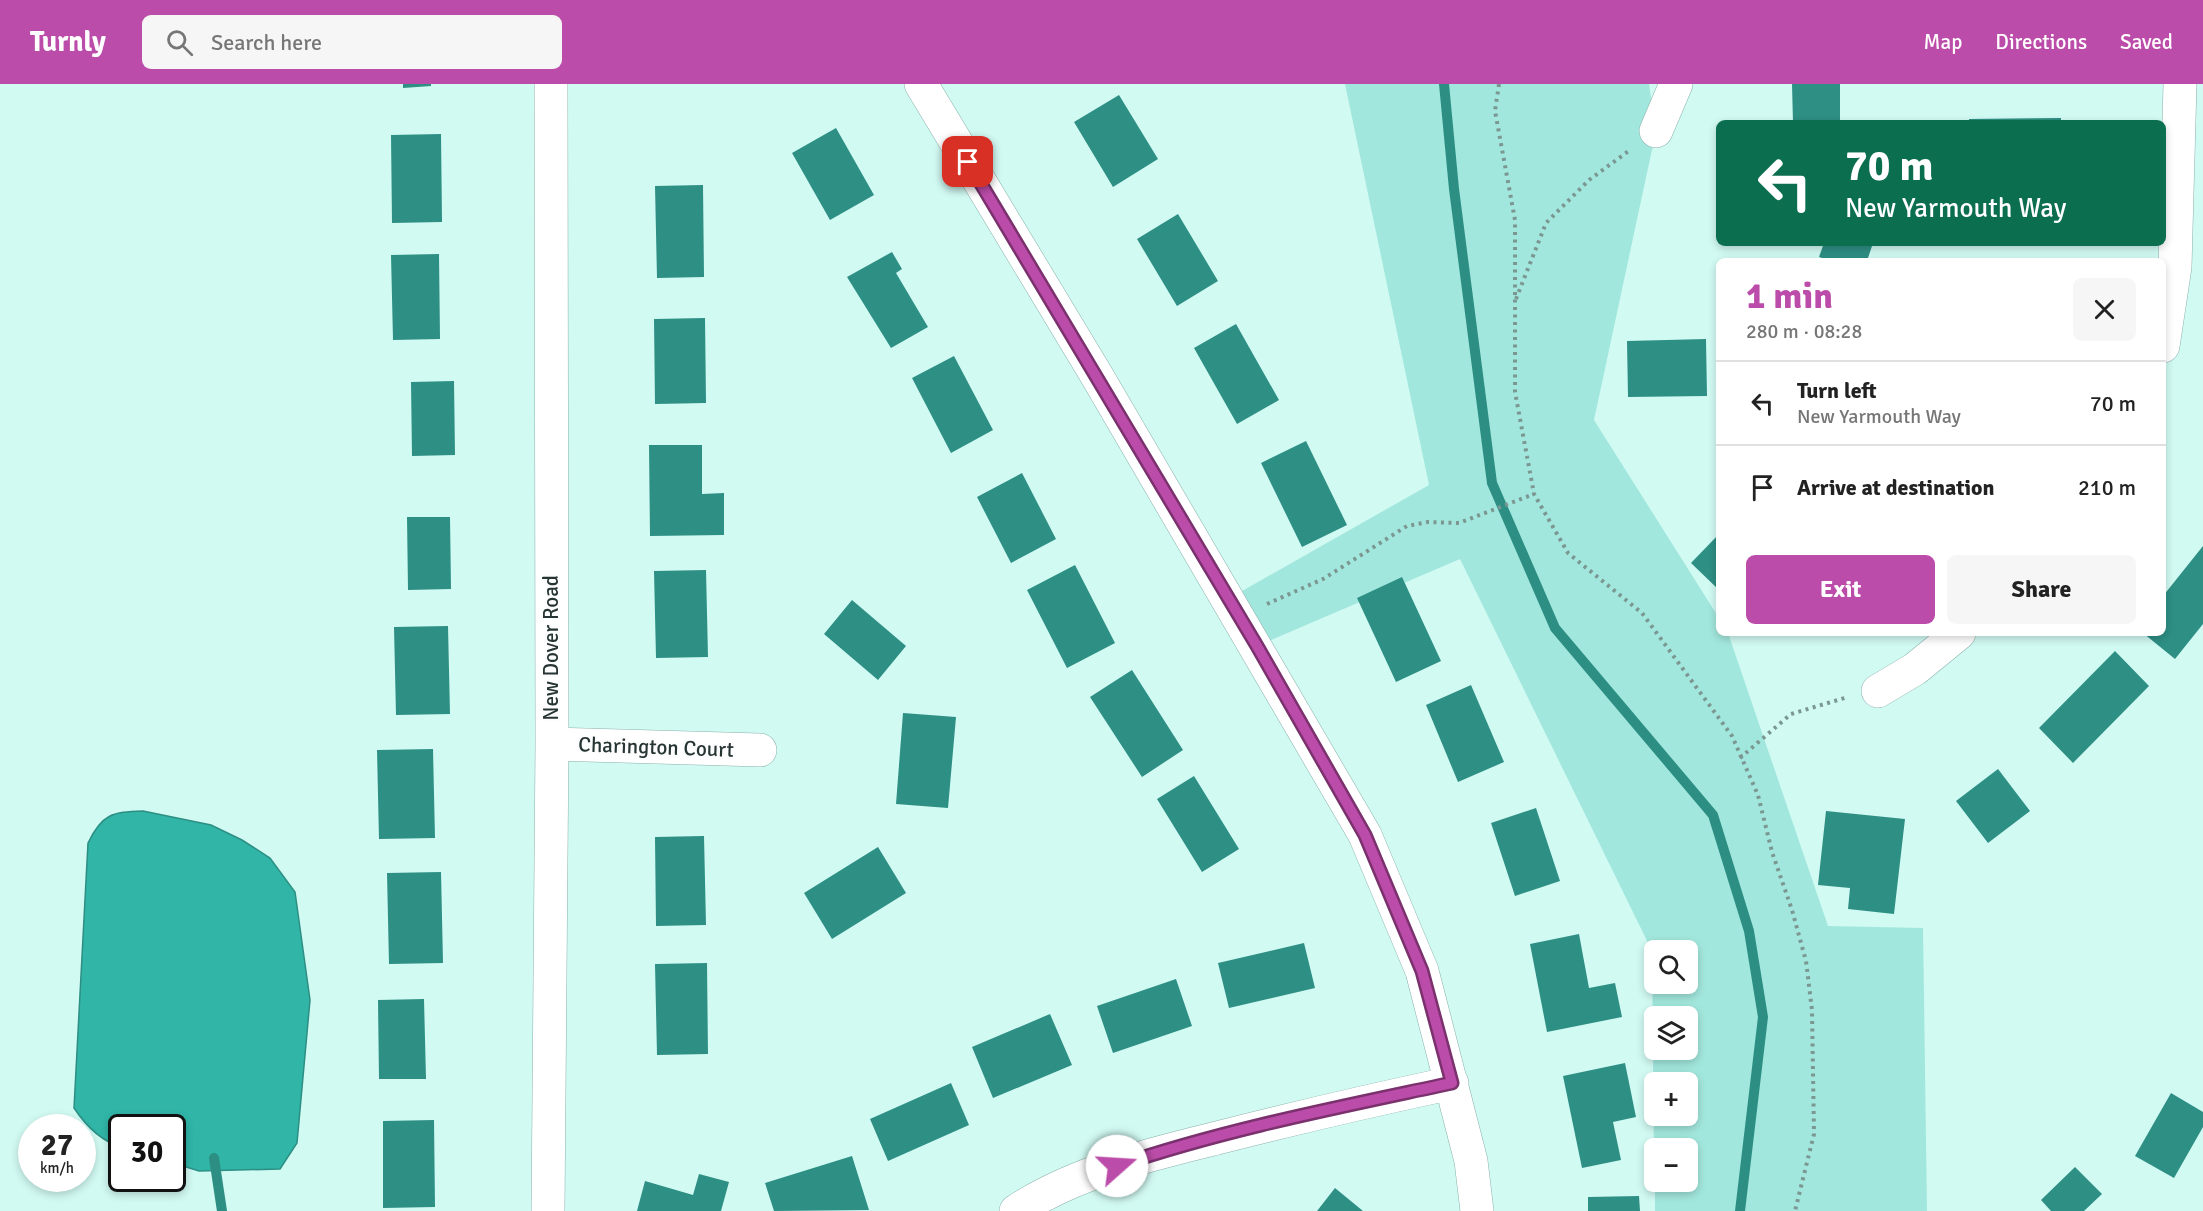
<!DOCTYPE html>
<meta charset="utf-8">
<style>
body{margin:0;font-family:Signika,sans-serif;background:#f6f6f6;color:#222;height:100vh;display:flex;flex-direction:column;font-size:22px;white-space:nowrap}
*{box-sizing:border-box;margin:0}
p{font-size:20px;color:#767676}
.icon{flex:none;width:33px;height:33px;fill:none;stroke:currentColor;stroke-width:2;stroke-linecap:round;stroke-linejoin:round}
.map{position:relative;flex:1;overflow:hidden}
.side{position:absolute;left:1716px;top:174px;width:450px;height:378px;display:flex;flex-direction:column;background:#fff;border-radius:9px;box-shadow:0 3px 9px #0003}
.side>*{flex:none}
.banner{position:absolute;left:1716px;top:36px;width:450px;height:126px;border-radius:9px;box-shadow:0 3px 9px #0003;background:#0b6e4f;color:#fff;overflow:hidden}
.controls{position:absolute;left:1644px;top:856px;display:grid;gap:12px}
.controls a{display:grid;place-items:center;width:54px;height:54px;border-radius:9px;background:#fff;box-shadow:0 3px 9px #0003;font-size:30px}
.speed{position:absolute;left:18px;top:1030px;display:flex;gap:12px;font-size:30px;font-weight:700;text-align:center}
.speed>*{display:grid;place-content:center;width:78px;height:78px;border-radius:50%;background:#fff;box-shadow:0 3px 9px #0003;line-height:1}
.speed small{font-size:15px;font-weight:400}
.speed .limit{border:3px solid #111;border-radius:9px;background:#fff;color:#111}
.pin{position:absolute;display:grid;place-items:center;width:51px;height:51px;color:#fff;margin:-26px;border-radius:12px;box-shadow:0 3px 9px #0006}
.me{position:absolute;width:66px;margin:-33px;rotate:71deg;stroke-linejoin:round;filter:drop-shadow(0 0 4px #0008)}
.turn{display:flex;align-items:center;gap:21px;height:126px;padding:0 30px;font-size:27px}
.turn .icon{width:78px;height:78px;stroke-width:2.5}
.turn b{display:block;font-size:42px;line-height:51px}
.round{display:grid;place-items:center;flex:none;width:63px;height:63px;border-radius:9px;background:#f6f6f6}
.overview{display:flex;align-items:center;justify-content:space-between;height:102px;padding:0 30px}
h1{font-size:36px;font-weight:700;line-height:45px;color:#bc4ca9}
.primary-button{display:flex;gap:12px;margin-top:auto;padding:12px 30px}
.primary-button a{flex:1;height:69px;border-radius:9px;background:#bc4ca9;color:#fff;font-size:24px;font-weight:700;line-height:69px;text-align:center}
.primary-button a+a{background:#f6f6f6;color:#222}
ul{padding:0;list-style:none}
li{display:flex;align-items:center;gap:18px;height:84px;padding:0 30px;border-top:2px solid #e0e0e0}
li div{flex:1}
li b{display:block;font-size:22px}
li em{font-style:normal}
header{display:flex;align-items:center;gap:36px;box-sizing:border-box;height:84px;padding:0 30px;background:#bc4ca9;color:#fff}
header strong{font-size:28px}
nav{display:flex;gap:33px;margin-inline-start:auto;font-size:21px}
.search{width:420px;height:54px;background:#f6f6f6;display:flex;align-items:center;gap:15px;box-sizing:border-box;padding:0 21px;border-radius:9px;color:#767676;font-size:22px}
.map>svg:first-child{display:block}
</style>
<header>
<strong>Turnly</strong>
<div class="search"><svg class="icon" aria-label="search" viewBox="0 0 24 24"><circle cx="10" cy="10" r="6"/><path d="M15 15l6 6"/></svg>Search here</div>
<nav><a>Map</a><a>Directions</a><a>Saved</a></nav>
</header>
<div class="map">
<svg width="2203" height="1127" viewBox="0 0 2203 1127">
<rect width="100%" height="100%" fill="#d1faf3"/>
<path fill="#a2e7dd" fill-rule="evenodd" d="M1345,0H1649L1656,47L1594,336L1719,534V549H1728L1828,842L1923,844L1927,1127H1655V1098H1688V1065H1654V1079L1652,867L1460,475L1257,562L1228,515L1429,401ZM1654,867H1688V900H1654ZM1654,933H1688V966H1654ZM1654,999H1688V1032H1654Z"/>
<path fill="#30b5a7" stroke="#2d8f84" stroke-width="1.5" d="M143,727L211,741L242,756L270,774L295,808L310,916L297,1059L280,1085L199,1087L173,1079L172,1044H122L121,1063C101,1057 86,1042 74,1024L88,759C102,730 112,728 143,727Z"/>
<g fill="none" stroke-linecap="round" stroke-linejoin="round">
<path stroke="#2d8f84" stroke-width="10" d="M1444,0L1454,105L1492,399L1555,544L1713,731L1749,847L1763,933L1740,1127
M214,1074L222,1127"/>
</g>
<path fill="#2e8f84" d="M403,0H431V2L403,4Z
M1792,0H1840V39H1793Z
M1119,11L1158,75L1113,103L1074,38Z
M2061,34V39H1969V35Z
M836,44L874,111L830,136L792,69Z
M441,50L442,138L392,139L391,51Z
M703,101L704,193L657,194L655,102Z
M1178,130L1218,197L1177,222L1137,155Z
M1824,159H1873L1867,177H1832L1819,173Z
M892,168L902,185L896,189L928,243L891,264L847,193Z
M439,170L440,255L393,256L391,171Z
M705,234L706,319L655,320L654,235Z
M1236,240L1279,316L1237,340L1194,264Z
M1706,255L1707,312L1628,313L1627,257Z
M954,272L993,346L951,369L912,294Z
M454,297L455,371L412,372L411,298Z
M1306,357L1347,441L1302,463L1261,379Z
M649,361H702V410L724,409V451L650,452Z
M1022,389L1056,455L1011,479L977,413Z
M407,433H450L451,505L408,506Z
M1719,450V506L1691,479Z
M2203,462V540L2175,575L2143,549H2163V512Z
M1075,481L1115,559L1067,584L1027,506Z
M706,486L708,573L656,574L654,487Z
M1402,493L1441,577L1396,598L1357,514Z
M852,516L906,562L878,596L824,550Z
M448,542L450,630L396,631L394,543Z
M2115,567L2149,602L2073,679L2039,644Z
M1132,586L1183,666L1142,693L1090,613Z
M1471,601L1504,678L1458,698L1426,621Z
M903,629L956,633L948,724L896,720Z
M433,665L435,754L379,755L377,666Z
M1998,685L2030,727L1988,759L1956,717Z
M1194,692L1239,765L1202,788L1157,715Z
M1536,724L1560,797L1515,812L1491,739Z
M1826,727L1905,735L1894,830L1848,825L1850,804L1818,801Z
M704,752L706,841L656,842L655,753Z
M878,763L906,809L832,855L804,809Z
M441,788L443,879L389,880L387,789Z
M1579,850L1589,904L1615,899L1622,933L1547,948L1530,860Z
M1304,859L1315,904L1229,924L1218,879Z
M707,879L708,970L657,971L655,880Z
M1176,895L1192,942L1113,969L1097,922Z
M424,915L426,995H379L378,916Z
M1050,930L1072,981L993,1014L972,963Z
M1625,979L1636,1033L1613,1038L1621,1076L1582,1084L1563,992Z
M951,999L969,1041L888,1077L870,1035Z
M2171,1009L2203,1028V1043L2174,1094L2135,1072Z
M434,1036L435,1123L383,1124V1037Z
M852,1072L869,1126L774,1127L765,1099Z
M2075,1083L2102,1110L2084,1127H2051L2041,1116Z
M699,1090L729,1098L721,1127H637L645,1097L693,1111Z
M1335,1104L1363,1127H1317Z
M1639,1112L1640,1127H1588V1113Z"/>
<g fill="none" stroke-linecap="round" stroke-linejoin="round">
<g stroke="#8ab1ab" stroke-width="34">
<path id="minor" d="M921,0L1097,292L1365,751L1422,887L1471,1077L1477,1127
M1656,47L1676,0
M2163,262L2175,183L2180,0
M1878,607L1915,585L1959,549
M552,660L760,666
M548,1127L552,660L551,0
M1016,1127C1076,1088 1148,1071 1217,1054C1295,1034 1373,1016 1452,999"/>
</g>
<path stroke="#7b9792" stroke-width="4" stroke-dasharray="3 4.5" stroke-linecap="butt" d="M1499,0L1495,27L1515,136V308L1534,410L1568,469L1642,529L1732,652L1758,711L1772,768L1792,826L1806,877L1812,926L1814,1050L1795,1127
M1516,215L1546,139L1589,96L1630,66
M1267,520L1323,495L1407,442L1428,438L1459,439L1534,410
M1740,674L1791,630L1848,613"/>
<use href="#minor" stroke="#fff" stroke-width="33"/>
</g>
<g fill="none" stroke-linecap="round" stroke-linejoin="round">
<g stroke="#7a316e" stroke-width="15">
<path id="route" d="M968,78L1257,562L1365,751L1422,887L1452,999C1340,1023 1226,1045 1117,1082"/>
</g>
<use href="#route" stroke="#bc4ca9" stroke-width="10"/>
</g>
<g text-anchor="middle" stroke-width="4.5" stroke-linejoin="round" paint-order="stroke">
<g font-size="21" fill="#263533" stroke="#fdfdfd">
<text transform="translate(551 564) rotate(-90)" y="7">New Dover Road</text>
<text transform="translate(656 663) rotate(2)" y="7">Charington Court</text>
</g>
</g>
</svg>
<div class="controls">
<a><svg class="icon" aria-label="search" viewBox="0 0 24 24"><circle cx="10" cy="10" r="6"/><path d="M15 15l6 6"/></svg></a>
<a><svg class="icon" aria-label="layers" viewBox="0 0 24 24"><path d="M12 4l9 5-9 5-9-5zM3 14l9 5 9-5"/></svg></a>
<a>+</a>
<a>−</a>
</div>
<div class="speed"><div>27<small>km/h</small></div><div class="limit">30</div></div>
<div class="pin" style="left:968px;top:78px;background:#d93025"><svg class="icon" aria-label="arrive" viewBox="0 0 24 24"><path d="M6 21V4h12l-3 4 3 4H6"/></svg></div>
<svg class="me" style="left:1117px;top:1082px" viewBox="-20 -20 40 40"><circle r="19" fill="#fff"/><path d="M0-13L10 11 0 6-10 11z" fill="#bc4ca9"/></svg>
<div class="banner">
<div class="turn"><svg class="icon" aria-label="left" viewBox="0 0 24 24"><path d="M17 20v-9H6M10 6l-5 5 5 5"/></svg><div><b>70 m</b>New Yarmouth Way</div></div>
</div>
<section class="side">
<div class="overview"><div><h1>1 min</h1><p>280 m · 08:28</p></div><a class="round"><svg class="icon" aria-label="close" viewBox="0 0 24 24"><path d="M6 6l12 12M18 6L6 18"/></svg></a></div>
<ul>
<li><svg class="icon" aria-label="left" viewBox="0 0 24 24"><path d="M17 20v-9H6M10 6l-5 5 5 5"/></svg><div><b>Turn left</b><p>New Yarmouth Way</p></div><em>70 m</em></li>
<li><svg class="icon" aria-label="arrive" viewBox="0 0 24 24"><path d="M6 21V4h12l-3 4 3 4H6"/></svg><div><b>Arrive at destination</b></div><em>210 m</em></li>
</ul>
<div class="primary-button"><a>Exit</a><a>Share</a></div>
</section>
</div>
